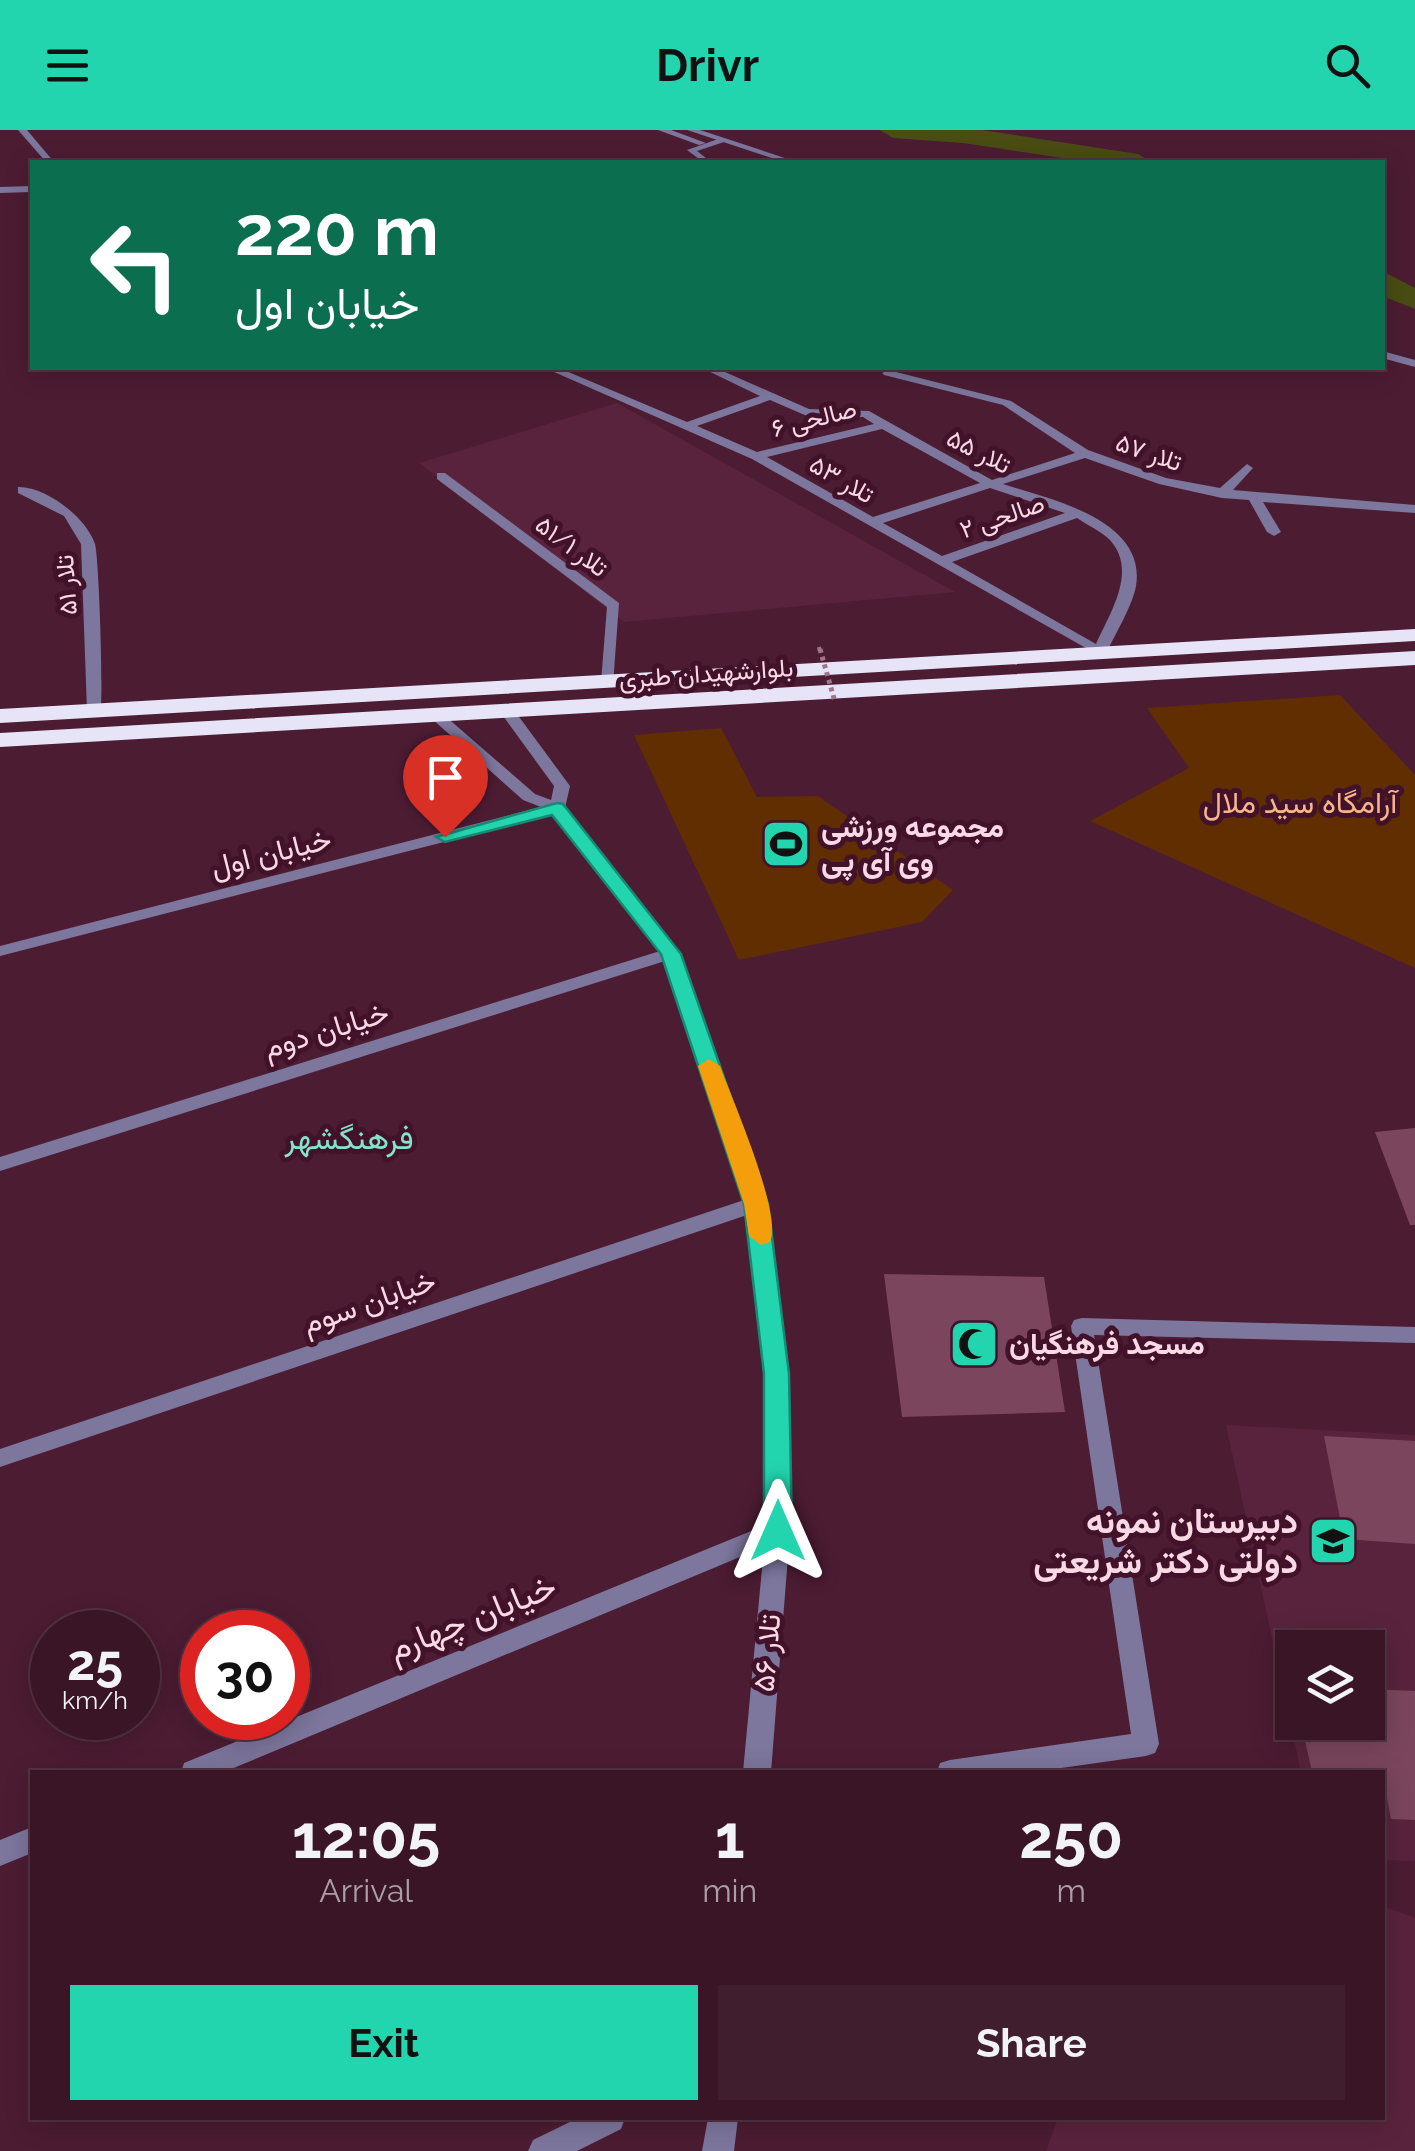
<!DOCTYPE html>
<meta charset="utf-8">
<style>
body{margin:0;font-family:Raleway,Vazirmatn,sans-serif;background:#401e2e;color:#f1f3f6;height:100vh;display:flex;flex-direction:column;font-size:38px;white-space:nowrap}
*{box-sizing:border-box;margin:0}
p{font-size:32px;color:#ab9fa7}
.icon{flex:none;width:55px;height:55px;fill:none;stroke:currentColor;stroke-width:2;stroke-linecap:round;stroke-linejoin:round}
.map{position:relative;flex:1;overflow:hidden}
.panel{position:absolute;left:30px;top:1640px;width:1355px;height:350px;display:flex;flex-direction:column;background:#391526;border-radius:0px;box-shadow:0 5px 25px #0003,0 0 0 2px #533443}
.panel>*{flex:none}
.hud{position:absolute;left:30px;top:30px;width:1355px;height:210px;border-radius:0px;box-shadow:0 5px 25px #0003,0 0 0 2px #533443;background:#0b6e4f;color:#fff;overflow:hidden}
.tools{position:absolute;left:1275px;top:1500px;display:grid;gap:20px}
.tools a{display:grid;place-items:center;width:110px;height:110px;border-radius:0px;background:#391526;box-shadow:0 5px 25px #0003,0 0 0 2px #533443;font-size:50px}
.speed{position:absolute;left:30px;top:1480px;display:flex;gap:20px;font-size:50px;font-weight:700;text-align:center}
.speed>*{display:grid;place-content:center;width:130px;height:130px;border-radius:50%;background:#391526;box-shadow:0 5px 25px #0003,0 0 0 2px #533443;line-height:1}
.speed small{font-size:25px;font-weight:400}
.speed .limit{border:15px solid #d22;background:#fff;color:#111}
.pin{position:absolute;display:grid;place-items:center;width:85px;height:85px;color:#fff;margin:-102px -42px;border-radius:50% 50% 50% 0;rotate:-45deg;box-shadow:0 0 10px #0007}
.pin .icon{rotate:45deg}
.me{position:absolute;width:110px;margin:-55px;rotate:0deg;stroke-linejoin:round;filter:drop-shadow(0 0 8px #0008)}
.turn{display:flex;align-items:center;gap:35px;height:210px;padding:0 40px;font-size:45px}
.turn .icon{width:130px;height:130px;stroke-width:2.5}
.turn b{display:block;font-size:70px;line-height:85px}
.eta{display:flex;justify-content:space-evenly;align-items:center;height:170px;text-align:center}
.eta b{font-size:60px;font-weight:700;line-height:70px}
.action{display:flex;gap:20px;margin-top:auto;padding:20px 40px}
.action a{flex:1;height:115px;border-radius:0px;background:#22d5af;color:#111;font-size:40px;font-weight:700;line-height:115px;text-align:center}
.action a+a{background:#401e2e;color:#f1f3f6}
header{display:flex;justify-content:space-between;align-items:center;height:130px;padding:0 40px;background:#22d5af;color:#111;font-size:45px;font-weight:700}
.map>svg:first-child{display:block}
</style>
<header><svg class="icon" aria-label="menu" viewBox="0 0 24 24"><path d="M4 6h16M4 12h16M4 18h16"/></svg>Drivr<svg class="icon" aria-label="search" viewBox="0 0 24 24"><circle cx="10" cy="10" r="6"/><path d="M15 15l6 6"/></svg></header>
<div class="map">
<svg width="1415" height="2021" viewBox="0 0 1415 2021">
<rect width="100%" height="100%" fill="#4c1c33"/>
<path fill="#5a233d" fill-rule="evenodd" d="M617,273L955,462L624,492L419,333Z
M1226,1295L1415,1305V1731L1383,1730L1382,1642H1301ZM1292,1518H1368V1592H1292Z
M1383,1776L1415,1788V2021H1046L1058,1988H1382Z"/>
<path fill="#612e02" d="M1340,565L1415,645V838L1090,691L1189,638L1147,578Z
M721,598L757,667L818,666L953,760L922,792L739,830L634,605Z"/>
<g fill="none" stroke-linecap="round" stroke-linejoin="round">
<path fill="#494d13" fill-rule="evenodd" d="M880,0H982L1138,24L1152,32H1089L963,13L893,8Z
M1382,141L1415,158V179L1382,166Z"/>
</g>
<path fill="#7b465d" d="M1415,998V1095H1410L1375,1002Z
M884,1144L1044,1147L1065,1282L902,1287Z
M1324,1306L1415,1311V1414L1344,1409Z
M1368,1559L1415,1561V1690L1391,1689L1382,1642H1312L1301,1592H1368Z"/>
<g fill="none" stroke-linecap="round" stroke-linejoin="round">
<path fill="#7d769d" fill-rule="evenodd" d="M721,8L724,12L697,21L711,32H703L687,20Z"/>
<path fill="#7d769d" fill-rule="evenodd" d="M18,0H27L54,32H46Z
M658,0H671L706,13L699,15Z
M687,0H700L797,32H784Z
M32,56V62L0,63V57Z
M1382,221L1415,230V237L1382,228Z
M545,238H559L687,292L760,266L702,238H716L809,279L869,281L992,350L1075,323L1003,275L884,245L882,243L888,240L1011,271L1088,320L1166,348L1220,358L1247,334L1253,338L1233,360L1415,375V383L1263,372L1281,402L1274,406L1267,402L1249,370L1222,368L1159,354L1085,328L1003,354C1049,369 1147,389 1136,456C1132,477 1116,502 1107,522L1100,526L752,329ZM770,270L807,286L863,287L874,294L757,322L697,296ZM882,299L980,353L873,387L767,327ZM990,358L1065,383L942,426L883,393ZM1077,388C1087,395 1101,401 1110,410C1138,441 1110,483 1096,514L952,432Z
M437,343H445L619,473L613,555L608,556L601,552L607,477L437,349Z
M18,357C45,356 86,387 95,414C99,428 104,572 100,584H90L87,581L81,414L64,386L18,363Z
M509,578L514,580L570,656L565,678L680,823L766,1074L787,1244L790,1401L771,1642H743L764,1417L224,1642H181L184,1633L766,1395L765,1244L747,1085L0,1337V1319L744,1070L665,831L0,1041V1027L660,821L553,684L0,826V816L541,677L523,670L431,588L439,583L444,585L535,664L551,670L554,656L501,583Z
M1082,1188L1415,1197V1213L1094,1205L1159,1614L1155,1623L1146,1626L1033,1642H937L940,1633L950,1630L1131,1604L1071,1196L1074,1190Z
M32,1697V1723L0,1736V1710Z
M578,1988H625L621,1999L577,2021H528L533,2010Z
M708,1988H738L734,2021H702Z"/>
<path fill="#e7e4f7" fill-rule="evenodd" d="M1415,499V511L0,593V579Z
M1415,521V535L0,617V603Z"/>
<path stroke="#9f7688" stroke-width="4" stroke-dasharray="4 4" stroke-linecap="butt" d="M819,517L820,522"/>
<path stroke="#9f7688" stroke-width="5" stroke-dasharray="4 4" stroke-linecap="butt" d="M820,519L835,572"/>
</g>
<path fill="#22d5af" stroke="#168a72" stroke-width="2.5" d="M557,673L563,674L681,824L768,1074L789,1244L792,1401L788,1409H768L764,1401V1244L744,1074L661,824L552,685L445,712L436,707Z"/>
<path fill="#f59e0b" d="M709,929L720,936C732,969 783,1084 770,1112L761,1115L749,1106L744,1074L698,936Z"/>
<defs>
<g id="stadium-square" transform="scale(2.5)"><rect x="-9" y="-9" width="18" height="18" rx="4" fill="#22d5af" stroke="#411229"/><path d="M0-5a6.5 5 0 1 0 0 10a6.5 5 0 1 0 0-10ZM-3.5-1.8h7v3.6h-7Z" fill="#111"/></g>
<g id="mosque-square" transform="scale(2.5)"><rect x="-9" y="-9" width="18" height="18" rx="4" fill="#22d5af" stroke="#411229"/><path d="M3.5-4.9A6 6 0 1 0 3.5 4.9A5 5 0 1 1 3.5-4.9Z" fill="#111"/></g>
<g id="school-square" transform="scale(2.5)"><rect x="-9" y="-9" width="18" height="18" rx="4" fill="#22d5af" stroke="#411229"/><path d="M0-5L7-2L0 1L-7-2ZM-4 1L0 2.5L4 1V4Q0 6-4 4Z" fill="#111"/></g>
</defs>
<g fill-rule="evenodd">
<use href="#stadium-square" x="786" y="714"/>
<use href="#mosque-square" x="974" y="1214"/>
<use href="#school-square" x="1333" y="1411"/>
</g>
<g text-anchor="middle" stroke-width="10" stroke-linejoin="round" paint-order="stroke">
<g font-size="25" fill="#f9d9e5" stroke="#411229">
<text transform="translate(814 288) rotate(-14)" y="9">صالحی ۶</text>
<text transform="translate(979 321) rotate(27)" y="9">تلار ۵۵</text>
<text transform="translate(1149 322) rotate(19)" y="9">تلار ۵۷</text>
<text transform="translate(842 349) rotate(30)" y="9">تلار ۵۳</text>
<text transform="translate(1002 386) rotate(-19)" y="9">صالحی ۲</text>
<text transform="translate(572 416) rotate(37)" y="9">تلار ۵۱/۱</text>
<text transform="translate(66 455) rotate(-94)" y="9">تلار ۵۱</text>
<text transform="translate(706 543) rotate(-4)" y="9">بلوارشهیدان طبری</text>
</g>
<g font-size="30" fill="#f8b58a" stroke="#411229">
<text x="1300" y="683">آرامگاه سید ملال</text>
</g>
<g font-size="30" font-weight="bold" fill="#f9d9e5" stroke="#411229" text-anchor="start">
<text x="821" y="707">مجموعه ورزشی<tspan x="821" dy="34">وی آی پی</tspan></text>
<text x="1009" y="1224">مسجد فرهنگیان</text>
</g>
<g font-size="30" fill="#f9d9e5" stroke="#411229">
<text transform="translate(271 723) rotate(-14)" y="10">خیابان اول</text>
<text transform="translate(326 900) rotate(-17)" y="10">خیابان دوم</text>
<text transform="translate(369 1172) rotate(-19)" y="10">خیابان سوم</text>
<text transform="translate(767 1523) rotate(-85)" y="10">تلار ۵۶</text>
</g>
<g font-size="32" fill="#84e4c9" stroke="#411229">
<text x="349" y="1019">فرهنگشهر</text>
</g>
<g font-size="35" font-weight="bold" fill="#f9d9e5" stroke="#411229" text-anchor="end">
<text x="1298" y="1403">دبیرستان نمونه<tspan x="1298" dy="40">دولتی دکتر شریعتی</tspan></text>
</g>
<g font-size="35" fill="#f9d9e5" stroke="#411229">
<text transform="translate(472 1487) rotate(-22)" y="12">خیابان چهارم</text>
</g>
</g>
</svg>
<div class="tools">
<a><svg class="icon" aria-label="layers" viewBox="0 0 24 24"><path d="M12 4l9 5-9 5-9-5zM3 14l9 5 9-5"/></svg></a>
</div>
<div class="speed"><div>25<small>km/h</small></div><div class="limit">30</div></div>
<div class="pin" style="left:445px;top:707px;background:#d93025"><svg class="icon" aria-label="arrive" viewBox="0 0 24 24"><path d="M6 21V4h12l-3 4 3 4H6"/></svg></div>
<svg class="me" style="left:778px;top:1401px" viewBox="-20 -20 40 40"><path d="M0-17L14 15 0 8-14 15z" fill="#22d5af" stroke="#fff" stroke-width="4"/></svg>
<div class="hud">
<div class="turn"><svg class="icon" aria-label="left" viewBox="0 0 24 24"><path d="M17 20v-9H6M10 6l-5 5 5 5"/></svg><div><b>220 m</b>خیابان اول</div></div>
</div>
<section class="panel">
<div class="eta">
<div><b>12:05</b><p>Arrival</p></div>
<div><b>1</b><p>min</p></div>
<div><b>250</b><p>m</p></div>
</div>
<div class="action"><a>Exit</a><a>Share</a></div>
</section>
</div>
